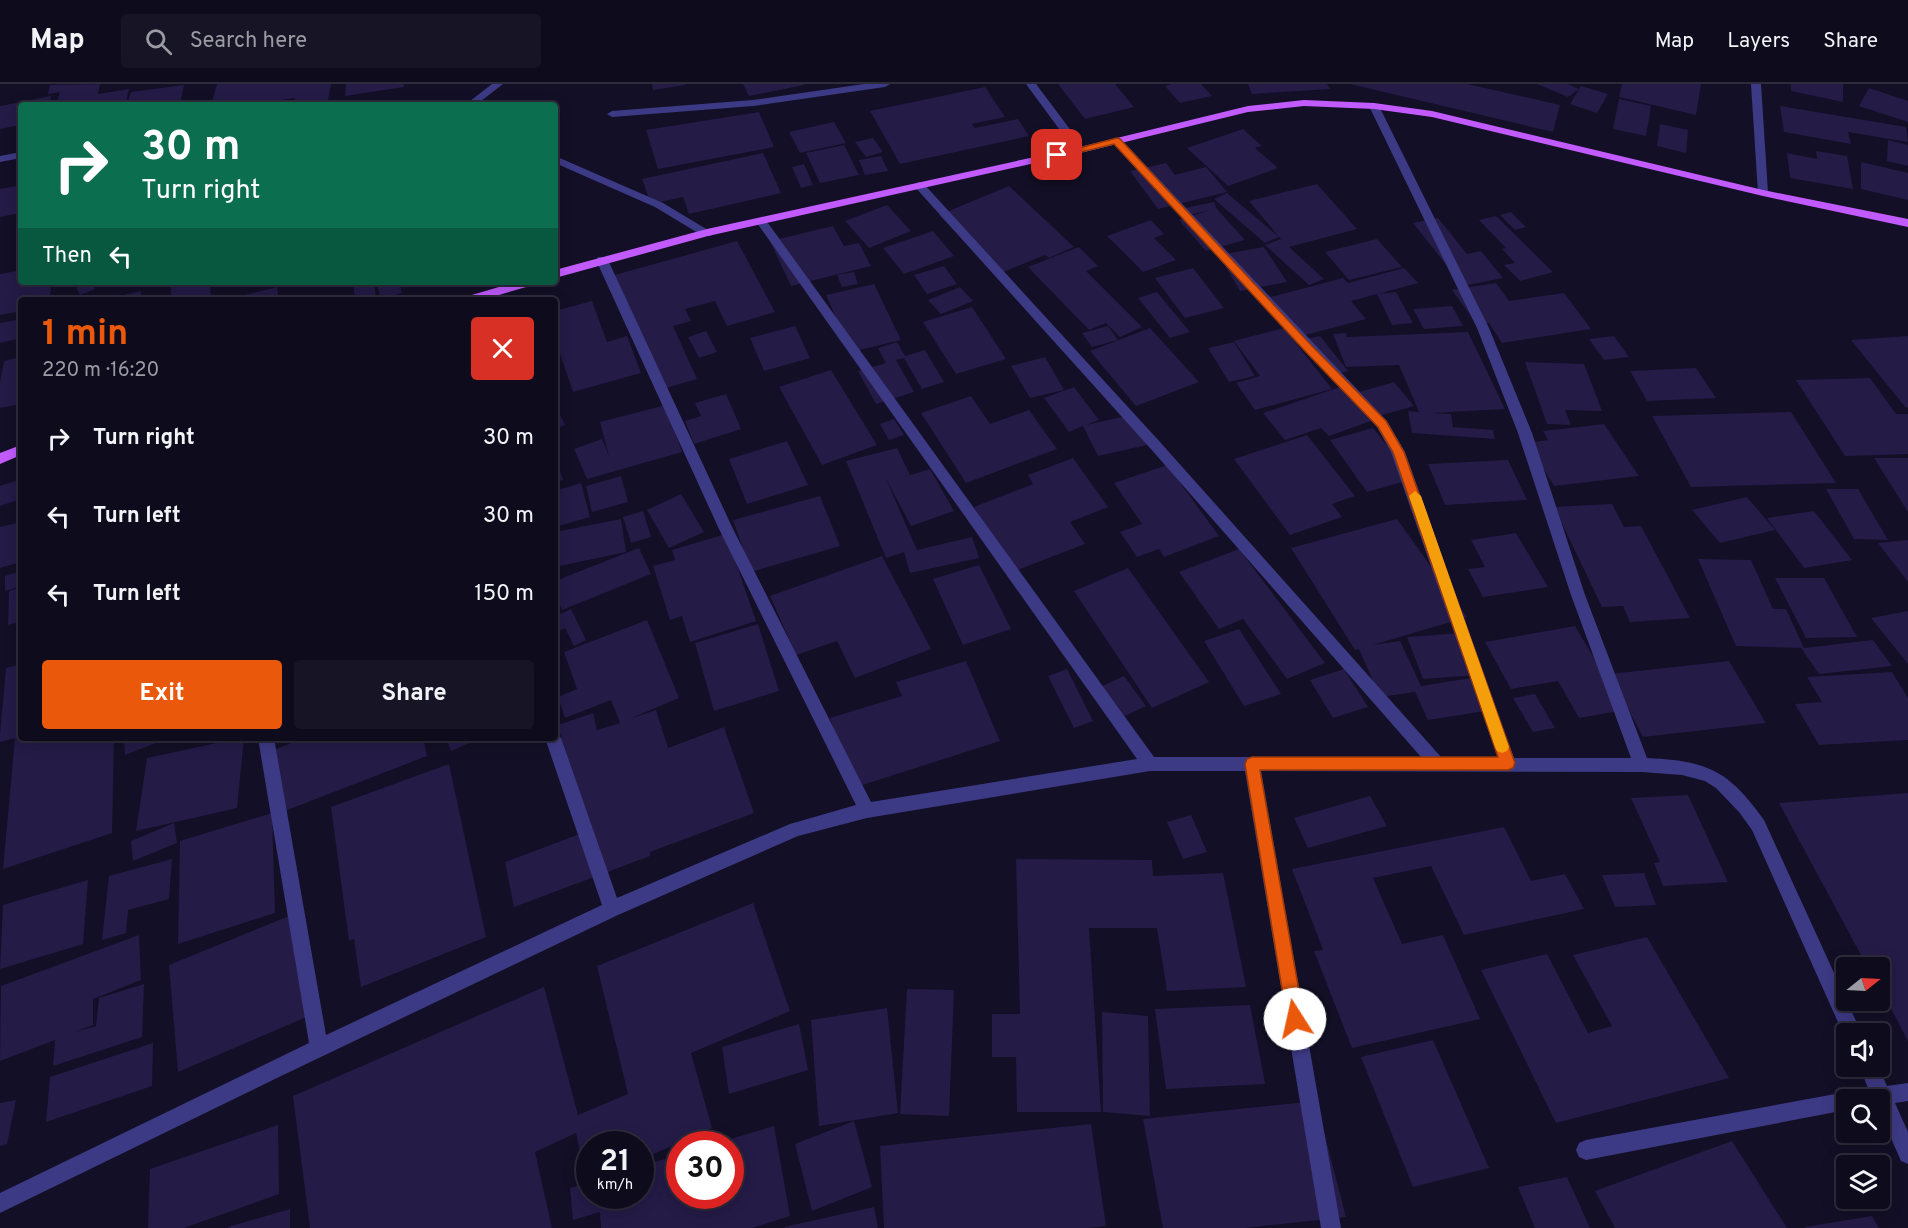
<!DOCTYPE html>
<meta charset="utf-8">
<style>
body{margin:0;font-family:Overpass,sans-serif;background:#171425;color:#f1f3f6;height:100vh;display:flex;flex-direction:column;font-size:22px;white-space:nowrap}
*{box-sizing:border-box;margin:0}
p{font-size:20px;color:#9b9ba3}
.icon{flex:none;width:33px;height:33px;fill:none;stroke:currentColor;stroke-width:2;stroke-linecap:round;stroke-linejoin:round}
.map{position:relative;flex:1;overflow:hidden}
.drawer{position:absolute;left:18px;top:213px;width:540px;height:444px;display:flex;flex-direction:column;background:#0e0b1c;border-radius:6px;box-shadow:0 3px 15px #0003,0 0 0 2px #2e2b3b}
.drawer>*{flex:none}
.hud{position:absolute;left:18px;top:18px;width:540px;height:183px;border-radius:6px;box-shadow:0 3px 15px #0003,0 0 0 2px #2e2b3b;background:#0b6e4f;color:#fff;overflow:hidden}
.needle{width:39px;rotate:72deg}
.buttons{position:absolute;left:1836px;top:873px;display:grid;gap:12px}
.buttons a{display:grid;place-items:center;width:54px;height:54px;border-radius:6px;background:#0e0b1c;box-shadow:0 3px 15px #0003,0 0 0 2px #2e2b3b;font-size:30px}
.speed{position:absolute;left:576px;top:1047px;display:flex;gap:12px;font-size:30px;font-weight:700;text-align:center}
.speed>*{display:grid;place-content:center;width:78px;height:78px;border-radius:50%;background:#0e0b1c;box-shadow:0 3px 15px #0003,0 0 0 2px #2e2b3b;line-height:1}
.speed small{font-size:15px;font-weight:400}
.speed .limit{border:9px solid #d22;background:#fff;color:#111}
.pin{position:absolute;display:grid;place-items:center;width:51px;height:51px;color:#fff;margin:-26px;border-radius:12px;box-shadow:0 3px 9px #0006}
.me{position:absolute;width:66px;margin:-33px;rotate:350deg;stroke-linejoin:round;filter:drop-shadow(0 0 4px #0008)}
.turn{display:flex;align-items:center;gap:21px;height:126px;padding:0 24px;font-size:27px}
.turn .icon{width:78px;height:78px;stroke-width:2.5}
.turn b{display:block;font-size:42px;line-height:51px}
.then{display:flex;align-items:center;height:57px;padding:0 24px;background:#0003;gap:12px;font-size:22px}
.round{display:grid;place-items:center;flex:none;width:63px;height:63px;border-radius:6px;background:#171425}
.head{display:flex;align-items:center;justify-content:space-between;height:102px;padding:0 24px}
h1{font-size:36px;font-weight:700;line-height:45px;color:#ea580c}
.button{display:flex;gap:12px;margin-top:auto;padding:12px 24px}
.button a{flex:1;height:69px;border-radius:6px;background:#ea580c;color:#fff;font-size:24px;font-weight:700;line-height:69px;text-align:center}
.button a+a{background:#171425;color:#f1f3f6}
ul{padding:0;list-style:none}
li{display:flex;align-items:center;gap:18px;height:78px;padding:0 24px}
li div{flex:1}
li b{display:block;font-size:22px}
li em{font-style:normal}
header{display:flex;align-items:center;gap:36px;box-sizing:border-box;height:84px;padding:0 30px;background:#0e0b1c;border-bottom:2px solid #2e2b3b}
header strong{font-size:28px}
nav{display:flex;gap:33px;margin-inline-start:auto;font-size:21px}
.search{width:420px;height:54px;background:#171425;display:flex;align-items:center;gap:15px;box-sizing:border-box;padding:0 21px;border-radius:6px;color:#9b9ba3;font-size:22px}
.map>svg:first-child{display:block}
</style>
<header>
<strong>Map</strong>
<div class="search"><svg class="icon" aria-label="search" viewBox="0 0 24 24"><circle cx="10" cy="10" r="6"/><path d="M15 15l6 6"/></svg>Search here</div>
<nav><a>Map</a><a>Layers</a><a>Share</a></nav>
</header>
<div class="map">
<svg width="1908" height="1144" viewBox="0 0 1908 1144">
<rect width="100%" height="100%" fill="#130f26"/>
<path fill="#241b47" d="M100,0L98,10L129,5L125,21H56L60,8L48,10L50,1Z
M217,0H331L327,21H293L295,14L281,16L280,21H211Z
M346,0H404V3L345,12Z
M652,0H685V1L653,6Z
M743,0H804V1L749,12Z
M1058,0H1115L1134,23L1085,35Z
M1172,0H1201L1212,12L1180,19L1165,2Z
M1248,0H1327L1330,5L1252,10Z
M1350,0H1467L1560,21L1553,48Z
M1537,0H1568L1579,5L1568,13Z
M1622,0H1701L1696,31L1619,13Z
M1791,0H1843V18L1791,7Z
M184,1L180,20L127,21L131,8Z
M1581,2L1608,10L1597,29L1570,20Z
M985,3L1005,33L972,40L975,44L1018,35L1029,52L900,80L870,27Z
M1869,4L1908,17V38L1859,22Z
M51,12L50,21H21V41L0,45V22Z
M1619,15L1651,22L1646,52L1613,45Z
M1780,22L1906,43L1908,58L1848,48L1851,60L1784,48Z
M759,28L774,63L658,85L646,46Z
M834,38L846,59L800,69L789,48Z
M1660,40L1688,46L1686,69L1657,62Z
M1243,45L1262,62L1255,64L1278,84L1228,102L1187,64Z
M873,54L883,68L866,73L855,58Z
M1888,56L1908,61V82L1887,77Z
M844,61L859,91L820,99L806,69Z
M1816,67L1847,72L1853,105L1790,94L1787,69L1817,75Z
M763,69L781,109L689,130L683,113L651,120L642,95Z
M881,72L888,87L865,91L859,76Z
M1861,78L1908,89V116L1861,105Z
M1166,79L1175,91L1206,83L1227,108L1158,125L1130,87Z
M804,80L813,101L801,104L792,83Z
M1317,100L1357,145L1289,163L1324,195L1309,201L1265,161L1281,155L1279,153L1265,159L1214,115L1227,109L1279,153L1249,117Z
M21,101V129L0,133V105Z
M1009,102L1074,163L1049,174L1045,171L996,191L939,131Z
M1214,118L1217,125L1245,156L1206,167L1179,136L1210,126L1181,133L1176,126Z
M887,121L911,147L869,164L845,137Z
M1511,128L1526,143L1515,146L1500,131Z
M1496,132L1553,188L1520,197L1504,181L1515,179L1502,165L1506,164L1479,136Z
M1438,134L1467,170L1481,167L1503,194L1463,202L1413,139Z
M1151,136L1164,150L1154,154L1176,176L1143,188L1107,152Z
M833,142L844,162L859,159L871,182L791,202L770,157Z
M933,147L954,172L904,190L883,164Z
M1377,155L1402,183L1349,196L1325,168Z
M737,157L775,228L727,242L715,217L685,225L691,237L673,242L697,295L659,306L611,192Z
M1079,163L1098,182L1086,187L1142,243L1120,253L1106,239L1089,246L1028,183Z
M1264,163L1287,198L1240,207L1219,171Z
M944,182L957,200L927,210L914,191Z
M1193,184L1224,224L1185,234L1155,194Z
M1404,184L1418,199L1378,210L1396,208L1413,239L1392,241L1377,210L1351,217L1366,235L1294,254L1263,215L1343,194L1348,199Z
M21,186V198H52L49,216H21V227L0,231V190Z
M854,188L858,200L842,203L837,191Z
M74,198H91L95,205L80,211Z
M191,198H210L211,216H171V202Z
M353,198H374L376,215L355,216Z
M376,198H399L402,209L381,215Z
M1496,199L1509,217L1564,209L1591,245L1502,259L1489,239L1477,241L1452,206Z
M874,200L901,256L851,268L826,211Z
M277,203L279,216H228V215Z
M960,203L973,217L941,230L928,216Z
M141,207V216H106V215Z
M1157,208L1190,248L1170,254L1138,214Z
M592,217L607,258L627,252L641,289L573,308L555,255V227Z
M1452,222L1463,242L1424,245L1413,225Z
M972,223L1006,275L956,290L923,238Z
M21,235V254L0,259V239Z
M795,242L810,274L764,287L750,254Z
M1108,242L1118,256L1092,263L1082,249Z
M1150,244L1199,298L1136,322L1090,267Z
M1284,244L1332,305L1255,326L1236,299L1260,292L1234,257Z
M706,247L717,268L699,274L688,253Z
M1468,248L1505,325L1432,329L1451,330L1453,343L1493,346L1495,355L1412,349L1408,327L1419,328L1399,281L1346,283L1333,250L1346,249L1347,253Z
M1320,252L1348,287L1331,292L1303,256Z
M1614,252L1629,273L1604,276L1589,255Z
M1908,252V323L1906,324L1851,256Z
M897,258L905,272L925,266L944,298L922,305L904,274L896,276L914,308L876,320L858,287L886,279L878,264Z
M1234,258L1255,292L1229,298L1208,264Z
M21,273V320L0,324V298L4,277Z
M1045,273L1064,306L1030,314L1011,282Z
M1525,278L1584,280L1602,327L1565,326L1571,341L1547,340Z
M1696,284L1716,314L1647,317L1630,287Z
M831,286L877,361L822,381L779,303Z
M1870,294L1896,330H1908V370L1845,372L1796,296Z
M1394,298L1414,322L1375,333L1356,309Z
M1074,303L1099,336L1086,341L1131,331L1147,361L1098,372L1083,342L1069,348L1044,314Z
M1340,303L1371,337L1329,352L1321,344L1285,356L1263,329Z
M726,310L741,345L694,360L685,337L701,332L695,319Z
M971,312L990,340L1029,326L1057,365L966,399L921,329Z
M555,320L565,341L555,345Z
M666,321L682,368L587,395L574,365L602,355L609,372L600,338Z
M1791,328L1836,399L1691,403L1652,332Z
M894,335L904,351L889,356L880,340Z
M1604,340L1639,392L1554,402L1528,359L1548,356L1543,347Z
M1373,344L1413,395L1367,408L1330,356Z
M1307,351L1355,412L1332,420L1342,433L1290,451L1234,375Z
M787,357L808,401L747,420L729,375Z
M897,364L910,391L930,385L954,427L911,442L886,395L917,466L972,453L979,474L910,489L904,468L886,474L846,377Z
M555,372L563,396L555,398Z
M1073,374L1108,423L1070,438L1085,460L1015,487L974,423L1033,400L1028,391Z
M1874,374H1908V428Z
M1508,376L1527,416L1445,421L1428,380Z
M1167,381L1219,452L1164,473L1159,465L1137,473L1120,448L1142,440L1114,399Z
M621,392L628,418L592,428L586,402Z
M21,395V415L0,422V402Z
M581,399L590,433L555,443V407Z
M1826,405H1858L1888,456L1854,455Z
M681,410L704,448L669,464L647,426Z
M820,412L840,462L751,488L733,436Z
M1747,413L1775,446L1720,459L1692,426Z
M1612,420L1624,443L1641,442L1690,534L1630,538L1623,522L1602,523L1554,423Z
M643,427L651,453L631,459L623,433Z
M1814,427L1852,476L1804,484L1767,434Z
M621,435L626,468L555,483V448Z
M1397,435L1467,533L1373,561L1400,557L1421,602L1477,593L1492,626L1428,636L1415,608L1380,613L1359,565L1355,566L1291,464Z
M21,438V478L0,484V443Z
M1516,449L1548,503L1483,513L1468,485L1485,483L1471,456Z
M726,450L756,537L690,558L682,532L670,536L653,482L675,476L672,466Z
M1908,456V498L1878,459Z
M639,464L651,490L562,526L555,510V497Z
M1239,465L1325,579L1287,595L1243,535L1219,545L1179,488Z
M882,472L931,565L855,594L837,557L796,571L770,512Z
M1698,475L1751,476L1773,525H1786L1804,564L1873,556L1892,582L1819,590L1801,564L1736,562Z
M979,481L1011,545L963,561L933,495Z
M1128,484L1209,598L1152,624L1074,507Z
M21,487V502L5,507V492Z
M1775,494H1824L1857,553L1806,554Z
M21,503V537L8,541L9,507Z
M555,525L558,531L571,525L586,556L574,562L565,544L555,549Z
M1908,527V580L1871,534Z
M647,536L679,614L629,635L656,626L668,664L724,643L754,729L650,768V772L514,823L505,778L585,748L558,641L593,629L597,646L620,639L611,616L565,634L558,613L577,605L564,568Z
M758,540L779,607L714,627L695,559Z
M1575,542L1625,626L1579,634L1558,597L1511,605L1485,558Z
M1239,545L1281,610L1244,622L1204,557Z
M1462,549L1478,591L1423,595L1407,553Z
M19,562L21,654H114L112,749L3,785L15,654L0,658V650L6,584L18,581Z
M966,577L1000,657L853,704L830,634L902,612L896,598Z
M1729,577L1766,639L1643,653L1610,590Z
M1067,585L1093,637L1074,644L1048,592Z
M1344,585L1368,623L1333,634L1310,596Z
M1892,588L1908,614V656L1819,661L1795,620L1822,618L1807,593Z
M1124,592L1146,622L1125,632L1102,602Z
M1535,610L1555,644L1533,648L1513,614Z
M124,654H161V657L125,671Z
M240,654H244L237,724L136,747L147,674Z
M304,654H423L427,672L277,730L268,668Z
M446,654H481L451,667Z
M449,680L486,853L361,903L354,855L349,857L331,723Z
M1908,709V957L1880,904V884H1868L1779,719Z
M1688,711L1728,798L1663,802L1654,779L1660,778L1631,714Z
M1370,712L1387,742L1308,764L1294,734Z
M272,729L275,829L178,860L180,757Z
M1191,731L1207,768L1183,775L1167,738Z
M174,739L177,759L133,777L131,757Z
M1504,743L1531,797L1565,790L1584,825L1464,851L1431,782L1373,794L1402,860L1443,851L1480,935L1352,964L1314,867L1323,866L1292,785Z
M172,775L169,815L128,826L126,849L102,856L109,792Z
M1016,775L1152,776L1153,792L1223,789L1246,903L1167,907L1157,844H1089L1101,1028H1017L1016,973H992V930H1020Z
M1644,789L1656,821L1615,823L1602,791Z
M88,796L83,860L0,885L3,821Z
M753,819L790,927L691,969L712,1044L640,1076V1060H590V1112H640V1082L680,1071V1112H730V1060H714L774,1042L790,1132L752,1144H601L600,1128L573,1136L570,1104L587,1099L576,1049L535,1068L552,1144H310L293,1012L544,903L578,1031L628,1010L597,882Z
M299,828L316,929L178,988L169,881Z
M139,851L141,896L93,915V941L75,948L96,942L99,914L144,900L142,953L53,982L55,956L0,977L1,902Z
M1647,853L1729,994L1556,1039L1481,886L1547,870L1588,949L1612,942L1573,871Z
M907,905L954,906L949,1032L900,1030Z
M1250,921L1265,1000L1166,1005L1155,925Z
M887,924L898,1029L819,1042L811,936Z
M1102,928L1148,932L1150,1032L1103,1028Z
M799,940L808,986L729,1010L722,963Z
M1433,956L1489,1084L1413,1103L1361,973Z
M153,959L152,1002L46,1038L50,993Z
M16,1016L7,1060L0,1062V1019Z
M1316,1017L1346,1133L1245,1144H1163L1143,1035Z
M854,1037L872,1103L812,1127L795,1060Z
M1091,1040L1106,1142L1088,1144H884L880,1062Z
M278,1041L279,1110L184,1144H148L150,1085Z
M1732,1057L1787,1144H1615L1595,1107Z
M1567,1093L1590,1144H1535L1518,1103Z
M874,1123L878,1144H785L784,1143Z
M290,1125V1144H228V1143Z
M1872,1132L1879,1144H1805V1143Z"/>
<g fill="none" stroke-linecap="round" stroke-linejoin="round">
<path fill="#3d3a85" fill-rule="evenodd" d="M492,0H503L476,21H465Z
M864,0H890L885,3L753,22L612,33L607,30L612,27L753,16Z
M1026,0H1036L1084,64V68H1076Z
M1751,0H1761L1768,109L1763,112L1758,109Z
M1374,19L1379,22L1489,244L1532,349L1585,511L1647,674C1708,677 1728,686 1764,736L1862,950H1846V956L1752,746L1739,728L1716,704L1705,697L1682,691L1642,688L1261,687L1341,1144H1321L1245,687H1150L867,734L798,752L618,831L279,993L0,1129V1109L309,959L258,654H274L326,951L602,821L545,654H555V648L561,654L617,814L790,740L856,721L719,445L596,176L598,173H606L608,176L733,445L871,718L1137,675L757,139V135H765L1154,673H1421L1150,364L915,103L914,101L919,98L923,99L1160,358L1441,673L1498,674L1391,368L1377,343L1113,59L1112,57L1117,54L1121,55L1387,337L1405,368L1514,674H1631L1571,511L1518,349L1477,244L1369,22Z
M21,68V74L0,78V72Z
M555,72L663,119L713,149L711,152H703L655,123L555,79Z
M1859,982H1878L1887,1002L1908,999V1017L1895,1019L1908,1048V1080L1901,1077L1880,1029V1016H1846V1026L1586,1076L1579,1073L1576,1066L1579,1059L1586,1056L1868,1004Z"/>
<path fill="#c25bff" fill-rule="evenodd" d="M1304,16L1374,19L1432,27L1763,106L1908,135V143L1763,112L1432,33L1374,25L1304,22L1248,28L1080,69L708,152L555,194V186L707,145L1080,63L1248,22Z
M516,198H535L533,201L482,216H463L465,213Z
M21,361V371L0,380V369Z"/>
</g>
<path fill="#ea580c" stroke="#983908" stroke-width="1.5" d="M1117,54L1120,55L1311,261L1386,337L1404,368L1515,679L1513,684L1508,686H1260L1304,935L1301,941L1295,943L1289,941L1287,935L1245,680L1247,675L1252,673H1498L1393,368L1378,343L1304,266L1114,60L1057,74L1052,71Z"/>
<path fill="#f59e0b" d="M1415,407L1421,412L1509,663L1507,667L1502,669L1497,667L1495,663L1409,412Z"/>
</svg>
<div class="buttons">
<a><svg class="needle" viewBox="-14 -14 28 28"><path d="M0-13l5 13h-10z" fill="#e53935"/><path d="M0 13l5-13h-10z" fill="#9b9ba3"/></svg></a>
<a><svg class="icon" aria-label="sound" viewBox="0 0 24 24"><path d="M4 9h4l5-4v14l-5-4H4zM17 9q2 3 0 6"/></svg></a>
<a><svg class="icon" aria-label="search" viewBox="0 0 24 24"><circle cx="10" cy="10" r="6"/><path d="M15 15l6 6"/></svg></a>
<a><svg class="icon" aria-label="layers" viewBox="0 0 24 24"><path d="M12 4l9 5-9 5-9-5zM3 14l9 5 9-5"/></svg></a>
</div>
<div class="speed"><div>21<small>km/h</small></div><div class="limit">30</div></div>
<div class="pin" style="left:1057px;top:71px;background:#d93025"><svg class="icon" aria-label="arrive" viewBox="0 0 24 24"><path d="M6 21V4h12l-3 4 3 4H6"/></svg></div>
<svg class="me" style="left:1295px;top:935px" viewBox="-20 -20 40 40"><circle r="19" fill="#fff"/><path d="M0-13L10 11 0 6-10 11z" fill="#ea580c"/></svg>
<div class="hud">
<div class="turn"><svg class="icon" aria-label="right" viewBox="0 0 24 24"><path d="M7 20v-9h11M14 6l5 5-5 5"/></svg><div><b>30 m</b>Turn right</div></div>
<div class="then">Then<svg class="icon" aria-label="left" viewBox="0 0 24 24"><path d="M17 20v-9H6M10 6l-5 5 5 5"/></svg></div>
</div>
<section class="drawer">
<div class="head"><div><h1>1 min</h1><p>220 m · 16:20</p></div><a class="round" style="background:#d93025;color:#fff"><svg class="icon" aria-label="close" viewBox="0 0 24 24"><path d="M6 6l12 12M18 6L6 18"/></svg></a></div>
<ul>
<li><svg class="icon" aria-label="right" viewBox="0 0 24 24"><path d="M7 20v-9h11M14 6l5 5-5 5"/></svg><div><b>Turn right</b></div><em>30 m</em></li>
<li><svg class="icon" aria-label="left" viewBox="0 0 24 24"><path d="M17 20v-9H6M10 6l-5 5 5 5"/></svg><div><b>Turn left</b></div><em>30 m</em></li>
<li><svg class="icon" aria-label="left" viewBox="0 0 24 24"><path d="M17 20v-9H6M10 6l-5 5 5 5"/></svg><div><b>Turn left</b></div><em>150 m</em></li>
</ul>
<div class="button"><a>Exit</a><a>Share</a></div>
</section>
</div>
